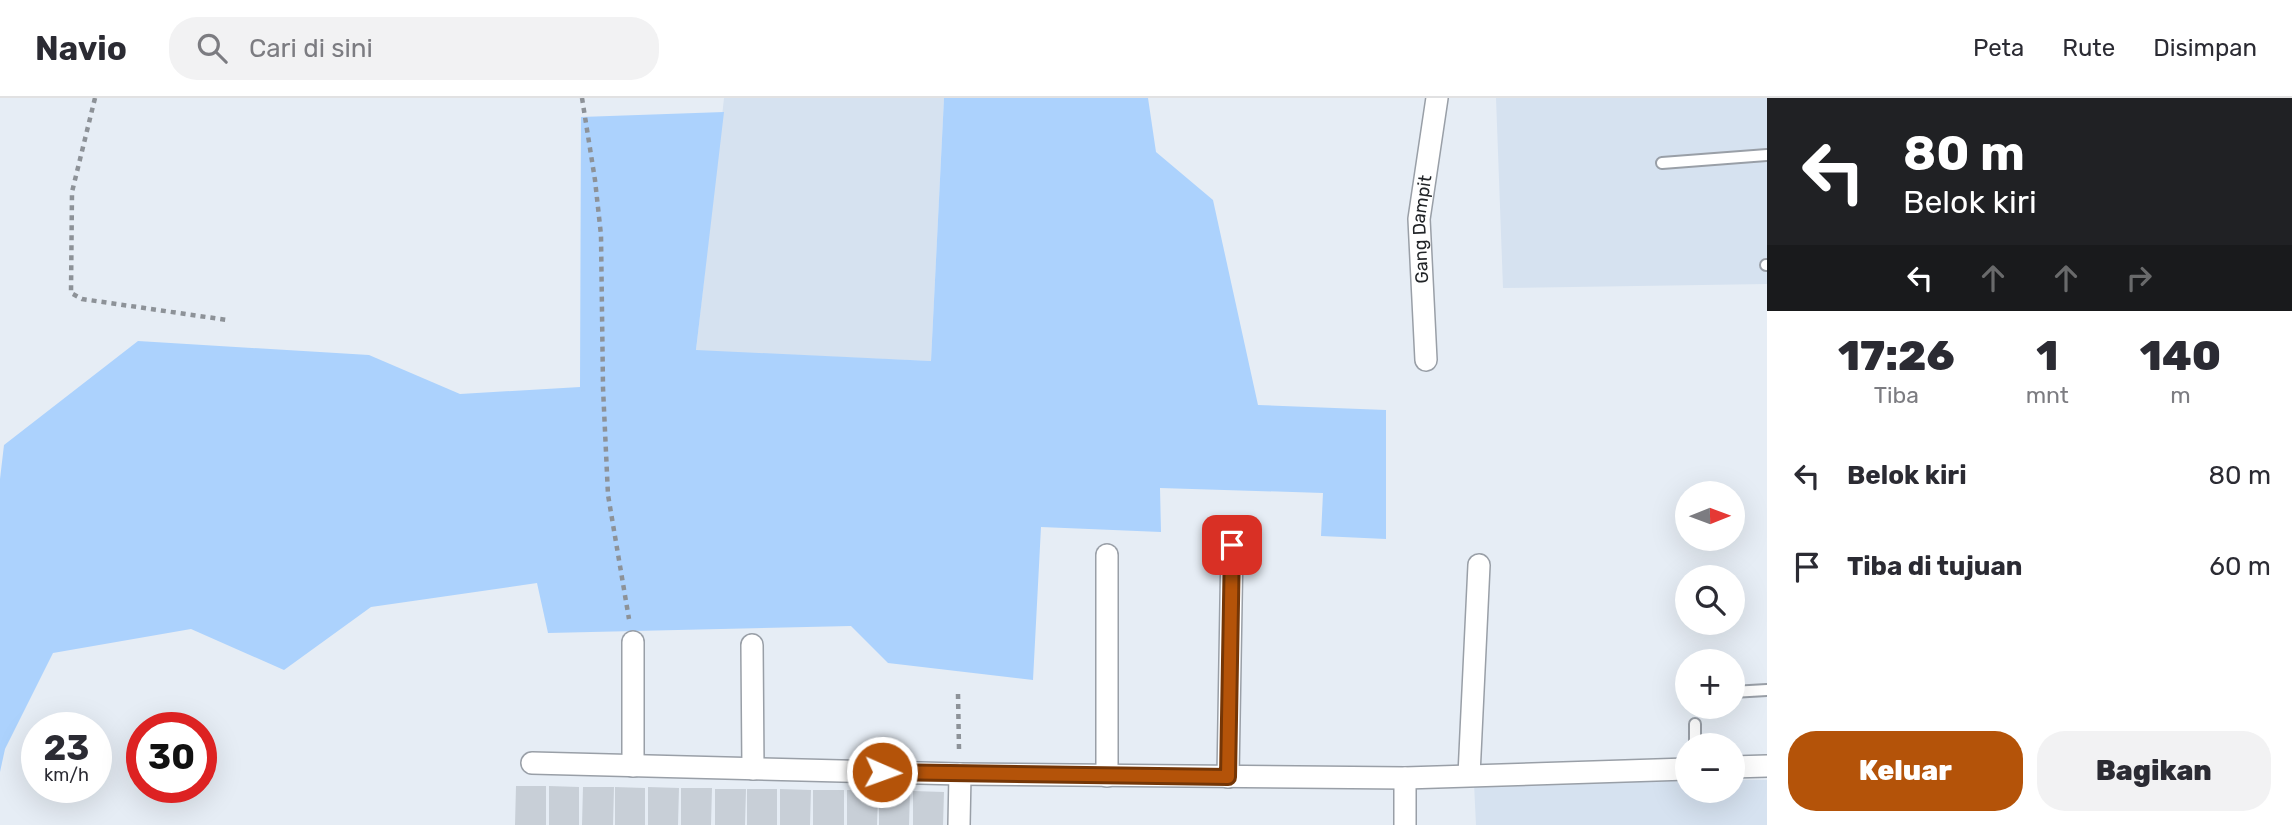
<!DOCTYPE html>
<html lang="id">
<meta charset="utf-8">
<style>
body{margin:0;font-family:Rubik,sans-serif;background:#f2f2f3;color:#2b2b33;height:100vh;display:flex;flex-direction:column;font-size:26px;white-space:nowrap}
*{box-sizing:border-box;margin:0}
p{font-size:23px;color:#7c7c81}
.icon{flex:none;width:38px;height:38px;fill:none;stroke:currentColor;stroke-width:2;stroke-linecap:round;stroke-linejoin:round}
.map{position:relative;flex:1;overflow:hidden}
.details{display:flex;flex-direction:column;background:#fff;width:525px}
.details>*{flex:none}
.hud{background:#202124;color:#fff;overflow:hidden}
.needle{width:46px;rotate:89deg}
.fabs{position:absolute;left:1675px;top:383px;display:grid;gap:14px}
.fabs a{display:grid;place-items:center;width:70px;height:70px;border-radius:50%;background:#fff;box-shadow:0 7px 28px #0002;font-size:35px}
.speed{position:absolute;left:21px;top:614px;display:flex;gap:14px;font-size:35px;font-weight:700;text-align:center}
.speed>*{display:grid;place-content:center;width:91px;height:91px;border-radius:50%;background:#fff;box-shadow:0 7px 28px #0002;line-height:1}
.speed small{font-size:18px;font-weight:400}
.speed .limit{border:10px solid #d22;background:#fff;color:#111}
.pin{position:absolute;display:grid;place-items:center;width:60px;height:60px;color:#fff;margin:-30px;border-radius:14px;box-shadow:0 4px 10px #0006}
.me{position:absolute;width:77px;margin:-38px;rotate:92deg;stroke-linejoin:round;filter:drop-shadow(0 0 5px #0008)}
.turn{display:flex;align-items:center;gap:24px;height:147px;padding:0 21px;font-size:32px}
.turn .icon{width:91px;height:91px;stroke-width:2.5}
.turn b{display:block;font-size:49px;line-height:60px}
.lanes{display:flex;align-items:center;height:66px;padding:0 21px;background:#0003;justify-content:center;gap:35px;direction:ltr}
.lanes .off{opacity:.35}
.eta{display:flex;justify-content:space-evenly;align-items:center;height:119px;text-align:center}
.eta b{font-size:42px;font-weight:800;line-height:49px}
.action{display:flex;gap:14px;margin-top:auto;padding:14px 21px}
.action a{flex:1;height:80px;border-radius:28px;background:#b45309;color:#fff;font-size:28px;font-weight:800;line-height:80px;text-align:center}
.action a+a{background:#f2f2f3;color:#2b2b33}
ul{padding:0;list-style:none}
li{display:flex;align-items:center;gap:21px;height:91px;padding:0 21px}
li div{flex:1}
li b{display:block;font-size:26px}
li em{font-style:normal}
header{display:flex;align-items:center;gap:42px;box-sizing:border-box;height:98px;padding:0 35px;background:#fff;border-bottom:2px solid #e1e1e2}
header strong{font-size:33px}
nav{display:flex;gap:38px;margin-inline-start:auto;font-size:24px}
.search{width:490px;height:63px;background:#f2f2f3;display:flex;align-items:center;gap:18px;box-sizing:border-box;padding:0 24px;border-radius:28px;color:#7c7c81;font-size:26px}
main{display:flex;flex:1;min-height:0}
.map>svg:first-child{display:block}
</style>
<header>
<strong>Navio</strong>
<div class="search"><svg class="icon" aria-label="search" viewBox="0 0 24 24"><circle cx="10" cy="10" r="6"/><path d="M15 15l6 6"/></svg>Cari di sini</div>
<nav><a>Peta</a><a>Rute</a><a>Disimpan</a></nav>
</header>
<main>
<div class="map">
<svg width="1767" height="727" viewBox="0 0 1767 727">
<rect width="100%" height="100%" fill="#e6edf5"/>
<path fill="#d6e2f0" d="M724,0H944L931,263L696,253Z
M1496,0H1767V186L1503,190Z
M1733,682H1767V727H1476L1474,685L1687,683V693H1732Z"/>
<path fill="#acd2fd" d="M944,0H1148L1156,54L1213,102L1258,307L1386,312V441L1321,438L1323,395L1160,390L1161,434L1041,429L1033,582L888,565L851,528L548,535L537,485L371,509L284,572L191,531L53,555L5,651L0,674V381L4,347L138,243L369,257L460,296L580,289L581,19L724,14L696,252L931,263Z"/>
<path fill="#c8cfd7" d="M516,688H546V727H515Z
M549,688L579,689V727H549Z
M583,689H614L613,727H582Z
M615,689L645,690V727H615Z
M648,689L679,690L678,727H648Z
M681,690H712L711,727H681Z
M715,691H746L745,727H715Z
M747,691H777V727H747Z
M780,691L811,692L810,727H780Z
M813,692H844V727H813Z
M847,692H878L877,727H847Z
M879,692L910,693L909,727H879Z
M913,693L944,694L943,727H913Z"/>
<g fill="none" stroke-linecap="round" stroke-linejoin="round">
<g stroke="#999fa7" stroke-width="14">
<path id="service" d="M1662,65L1767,57
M1766,167H1767
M1732,594L1767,592
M1695,626V648"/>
</g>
<g stroke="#999fa7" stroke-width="24">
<g id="minor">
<path id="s1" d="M1426,262L1419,121L1437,0"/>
<path d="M1107,457V678"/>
<path d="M752,547L753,671"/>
<path d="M532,665L960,676L1405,680L1687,671"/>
<path d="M633,668V544"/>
<path d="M1732,669L1767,668"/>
<path d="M1469,677L1479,467"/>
<path d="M1228,679L1232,447"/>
<path d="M959,727L960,676"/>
<path d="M1405,727V680"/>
</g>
</g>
<path stroke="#8d9298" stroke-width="4.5" stroke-dasharray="5 5" stroke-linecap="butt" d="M95,0L72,94L71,195L82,201L227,222
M582,0L595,82L601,137L603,290L608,397L629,521
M958,596L959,651"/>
<use href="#service" stroke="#fff" stroke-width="10"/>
<use href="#minor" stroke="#fff" stroke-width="21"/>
</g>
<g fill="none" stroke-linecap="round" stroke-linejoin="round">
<g stroke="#753606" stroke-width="18">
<path id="route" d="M882,674L1228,679L1232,447"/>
</g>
<use href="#route" stroke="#b45309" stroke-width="12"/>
</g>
<g text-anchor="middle" stroke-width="7" stroke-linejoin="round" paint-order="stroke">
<g font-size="18" fill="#212427" stroke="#f6faff">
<text dy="6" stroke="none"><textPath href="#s1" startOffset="131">Gang Dampit</textPath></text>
</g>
</g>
</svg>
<div class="fabs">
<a><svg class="needle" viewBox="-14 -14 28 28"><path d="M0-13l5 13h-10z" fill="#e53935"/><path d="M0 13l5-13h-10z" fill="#7c7c81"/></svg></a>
<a><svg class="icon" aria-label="search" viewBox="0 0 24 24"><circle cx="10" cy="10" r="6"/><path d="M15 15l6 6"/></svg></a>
<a>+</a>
<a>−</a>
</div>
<div class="speed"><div>23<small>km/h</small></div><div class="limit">30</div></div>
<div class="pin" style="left:1232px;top:447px;background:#d93025"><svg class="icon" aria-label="arrive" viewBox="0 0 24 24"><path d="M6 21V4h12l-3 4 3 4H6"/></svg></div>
<svg class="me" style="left:882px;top:674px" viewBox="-20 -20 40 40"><circle r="17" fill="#b45309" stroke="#fff" stroke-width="3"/><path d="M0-11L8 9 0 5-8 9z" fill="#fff"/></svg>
</div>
<section class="details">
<div class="hud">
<div class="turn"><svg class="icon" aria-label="left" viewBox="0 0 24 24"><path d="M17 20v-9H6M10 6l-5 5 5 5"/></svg><div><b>80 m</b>Belok kiri</div></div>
<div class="lanes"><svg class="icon" aria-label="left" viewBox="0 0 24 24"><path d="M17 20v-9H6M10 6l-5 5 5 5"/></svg><svg class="icon off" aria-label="ahead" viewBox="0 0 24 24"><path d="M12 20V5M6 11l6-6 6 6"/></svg><svg class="icon off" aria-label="ahead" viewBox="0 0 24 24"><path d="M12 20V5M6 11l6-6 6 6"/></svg><svg class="icon off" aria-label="right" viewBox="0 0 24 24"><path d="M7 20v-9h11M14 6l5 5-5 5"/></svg></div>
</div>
<div class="eta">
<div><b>17:26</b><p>Tiba</p></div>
<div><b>1</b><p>mnt</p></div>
<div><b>140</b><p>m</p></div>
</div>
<ul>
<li><svg class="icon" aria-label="left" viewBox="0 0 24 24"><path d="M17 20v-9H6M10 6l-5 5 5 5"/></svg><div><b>Belok kiri</b></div><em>80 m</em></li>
<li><svg class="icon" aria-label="arrive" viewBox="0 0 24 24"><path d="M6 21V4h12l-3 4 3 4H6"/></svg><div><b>Tiba di tujuan</b></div><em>60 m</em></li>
</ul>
<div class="action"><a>Keluar</a><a>Bagikan</a></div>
</section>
</main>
